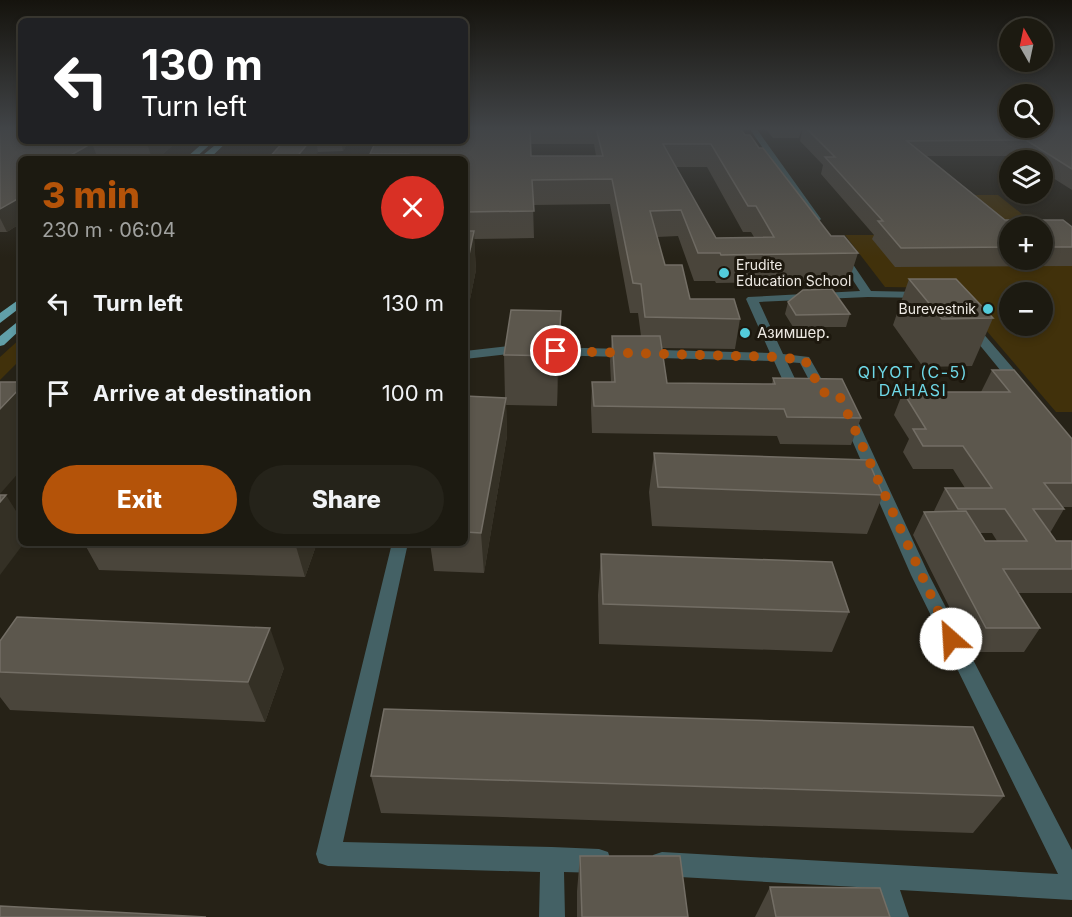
<!DOCTYPE html>
<meta charset="utf-8">
<style>
body{margin:0;font-family:Inter,sans-serif;background:#25231a;color:#f1f3f6;height:100vh;display:flex;flex-direction:column;font-size:22px;white-space:nowrap}
*{box-sizing:border-box;margin:0}
p{font-size:20px;color:#a0a19f}
.icon{flex:none;width:33px;height:33px;fill:none;stroke:currentColor;stroke-width:2;stroke-linecap:round;stroke-linejoin:round}
.map{position:relative;flex:1;overflow:hidden}
.details{position:absolute;left:18px;top:156px;width:450px;height:390px;display:flex;flex-direction:column;background:#1c1a11;border-radius:9px;box-shadow:0 3px 9px #0003,0 0 0 2px #3a3831}
.details>*{flex:none}
.top-card{position:absolute;left:18px;top:18px;width:450px;height:126px;border-radius:9px;box-shadow:0 3px 9px #0003,0 0 0 2px #3a3831;background:#202124;color:#fff;overflow:hidden}
.needle{width:39px;rotate:351deg}
.buttons{position:absolute;left:999px;top:18px;display:grid;gap:12px}
.buttons a{display:grid;place-items:center;width:54px;height:54px;border-radius:50%;background:#1c1a11;box-shadow:0 3px 9px #0003,0 0 0 2px #3a3831;font-size:30px}
.pin{position:absolute;display:grid;place-items:center;width:51px;height:51px;color:#fff;margin:-26px;border:3px solid #fff;border-radius:50%;box-shadow:0 2px 6px #0007}
.me{position:absolute;width:66px;margin:-33px;rotate:334deg;stroke-linejoin:round;filter:drop-shadow(0 0 4px #0008)}
.turn{display:flex;align-items:center;gap:21px;height:126px;padding:0 24px;font-size:27px}
.turn .icon{width:78px;height:78px;stroke-width:2.5}
.turn b{display:block;font-size:42px;line-height:51px}
.round{display:grid;place-items:center;flex:none;width:63px;height:63px;border-radius:32px;background:#25231a}
.overview{display:flex;align-items:center;justify-content:space-between;height:102px;padding:0 24px}
h1{font-size:36px;font-weight:800;line-height:45px;color:#b45309}
.primary-button{display:flex;gap:12px;margin-top:auto;padding:12px 24px}
.primary-button a{flex:1;height:69px;border-radius:36px;background:#b45309;color:#fff;font-size:24px;font-weight:800;line-height:69px;text-align:center}
.primary-button a+a{background:#25231a;color:#f1f3f6}
ul{padding:0;list-style:none}
li{display:flex;align-items:center;gap:18px;height:90px;padding:0 24px}
li div{flex:1}
li b{display:block;font-size:22px}
li em{font-style:normal}
.map>svg:first-child{display:block}
</style>
<div class="map">
<svg width="1072" height="917" viewBox="0 0 1072 917">
<rect width="100%" height="100%" fill="#262217"/>
<path fill="#41310b" fill-rule="evenodd" d="M964,195H998L1032,222H996Z
M845,235H1009L1010,260H1042L1072,235V412H1056L950,288L885,287ZM1010,292H1042V326H1010Z
M21,338V359L0,380V357Z"/>
<g fill="none" stroke-linecap="round" stroke-linejoin="round">
<path fill="#446165" fill-rule="evenodd" d="M749,128H756L821,219L819,221H813Z
M842,253L846,254L871,291L922,292L928,295L922,298L868,297L759,302L783,354L809,357L829,392L827,395H817L800,363L787,362L798,385L806,386L808,389L806,392H788L774,361L509,354L465,359V351L509,346L770,353L746,299L748,297L860,291L837,256Z
M971,323L975,324L1024,381L1026,384L1024,387H1014L965,327Z
M848,411L855,415L929,575L1072,850V900L900,890L909,917H883L875,888L662,876L653,873L650,864L653,855L662,852L1058,874L911,575L841,415Z
M392,543H408L343,842L552,847L599,849L608,852L611,861L608,870L599,873L564,872L565,917H539L540,872L328,866L319,863L316,854Z"/>
<path fill="#619fa8" fill-rule="evenodd" d="M205,141H214L194,159H185Z
M220,141H228L209,159H203V155Z
M21,298V307L0,323V313Z
M21,319V329L4,345L0,346V336Z"/>
</g>
<path fill="#4a453b" fill-rule="evenodd" d="M0,128L21,141H178L157,159H21V223L7,232H0Z
M465,128H740L745,135L759,148L831,236L858,253L849,281L716,283L715,281H694L678,236L657,237L665,265L690,299L740,319L735,349L662,348L667,383L772,384L773,378L861,418L851,445L780,444L777,436L592,433L591,408L592,382H611L610,361L612,336H641L638,313H630L610,204L533,205L534,238L474,239L476,270L468,309H465V159H371L370,154ZM531,144H594L596,156H531ZM676,167H707L743,232H751L754,237L716,238Z
M765,128H802L799,138H773Z
M803,128H1072V190L1042,171V160H1026L1019,156H927L1005,220L1072,227V266L895,267L872,239L874,235L821,174L823,165L800,141ZM1010,226H1042V260H1010Z
M284,141H349L343,151L318,152Z
M909,279L993,318L972,366L923,367L893,325Z
M788,302L850,314L846,327H793L785,314Z
M561,311L557,406L506,405L507,436L484,573L434,571L430,543H465V396L505,398L504,355Z
M992,370L1072,439V507H1062L1064,509L1050,533L1056,541H1072V593H1018L1040,628L1024,652H972L913,535L924,512L934,511L945,488H965L953,469H913L903,452L909,439L894,415L903,392H981ZM980,533H992L997,541H985Z
M654,453L883,495L867,534L652,526L649,492Z
M84,543H317L305,577L99,570Z
M601,554L849,612L832,652L599,644L598,595Z
M0,641L284,668L265,722L10,710L0,697Z
M371,776L1004,796L973,833L381,813Z
M580,856L688,917H577V891Z
M770,887L890,917H755Z"/>
<path fill="#343025" d="M150,141H178L157,159H152L147,143Z
M310,141H316L318,152L313,159H295Z
M341,141H349L343,151Z
M92,143L98,159H64Z
M21,197V223L7,232L0,218V209Z
M474,231L476,270L468,309L466,269Z
M561,311L559,359L557,406L558,356Z
M21,387V470L0,494V409Z
M506,398L507,436L484,573L481,533Z
M6,495L21,519V543H24L0,575V502Z
M295,543H317L305,577Z
M270,628L284,668L265,722L248,682Z"/>
<path fill="#5c574d" stroke="#736e65" stroke-width="1.5" fill-rule="evenodd" d="M0,128H21V141H150L147,143H92L64,159H21V197L0,209Z
M465,128H530L531,156H603L596,128H740L745,135H750L759,148H763L831,236H844L858,253L721,255L720,253H698L681,210L650,211L665,265H682L690,299H734L740,319L645,317L641,284L633,283L612,179L532,180L534,211L465,212V159H408L409,154H370L376,141H465ZM663,144H711L748,206H756L774,237L716,238Z
M806,128H1072V169L1026,140L907,141L1005,220H1063L1072,227V247H1042V226H1010V247L901,248L878,221H883L825,157H835Z
M284,141H310L295,159H268Z
M465,231H474L466,269H465Z
M909,279H956L993,318L942,319Z
M832,289L850,314L796,315L788,302L803,290Z
M511,310L561,311L558,356L504,355Z
M612,336H660L667,383L775,384L773,378L842,379L861,418L787,417L784,409L594,406L592,382H615Z
M992,370H1014L1072,439V483H1044L1064,509H1033L1056,541H1072V569H1003L1040,628H986L924,512L966,511L985,541H1027L1005,509H958L945,488H992L963,446H923L913,429H926L903,392H1010Z
M0,382H21V387L0,409Z
M465,396L506,398L481,533L465,532Z
M654,453L868,460L883,495L658,487Z
M0,495H6L0,502Z
M601,554L832,562L849,612L603,604Z
M17,617L270,628L248,682L0,672V641Z
M384,709L973,727L1004,796L371,776Z
M580,856H680L688,917H582Z
M770,887L880,888L890,917H776Z
M0,906L206,917H0Z"/>
<linearGradient id="sky" x2="0" y2="1"><stop stop-color="#15130d"/><stop offset="0.5" stop-color="#414447"/><stop offset="1" stop-color="#414447" stop-opacity="0"/></linearGradient>
<rect width="1072" height="257" fill="url(#sky)"/>
<g fill="none" stroke-linecap="round" stroke-linejoin="round">
<path stroke="#b45309" stroke-width="10" stroke-dasharray="0 18" d="M556,351L777,357L805,360L822,392L839,395L951,639"/>
</g>
<g fill="#53cbda" stroke="#1d180e" stroke-width="2">
<circle cx="724" cy="273" r="6"/>
<circle cx="988" cy="309" r="6"/>
<circle cx="745" cy="333" r="6"/>
</g>
<g text-anchor="middle" stroke-width="6" stroke-linejoin="round" paint-order="stroke">
<g font-size="14" fill="#eeeae4" stroke="#1d180e" text-anchor="start">
<text x="736" y="270">Erudite<tspan x="736" dy="16">Education School</tspan></text>
<text x="976" y="314" text-anchor="end">Burevestnik</text>
</g>
<g font-size="15" fill="#eeeae4" stroke="#1d180e" text-anchor="start">
<text x="757" y="338">Азимшер.</text>
</g>
<g font-size="16" letter-spacing="1.5" fill="#6ed8e7" stroke="#1d180e">
<text x="913" y="378">QIYOT (C-5)<tspan x="913" dy="18">DAHASI</tspan></text>
</g>
</g>
</svg>
<div class="buttons">
<a><svg class="needle" viewBox="-14 -14 28 28"><path d="M0-13l5 13h-10z" fill="#e53935"/><path d="M0 13l5-13h-10z" fill="#a0a19f"/></svg></a>
<a><svg class="icon" aria-label="search" viewBox="0 0 24 24"><circle cx="10" cy="10" r="6"/><path d="M15 15l6 6"/></svg></a>
<a><svg class="icon" aria-label="layers" viewBox="0 0 24 24"><path d="M12 4l9 5-9 5-9-5zM3 14l9 5 9-5"/></svg></a>
<a>+</a>
<a>−</a>
</div>
<div class="pin" style="left:556px;top:351px;background:#d93025"><svg class="icon" aria-label="arrive" viewBox="0 0 24 24"><path d="M6 21V4h12l-3 4 3 4H6"/></svg></div>
<svg class="me" style="left:951px;top:639px" viewBox="-20 -20 40 40"><circle r="19" fill="#fff"/><path d="M0-13L10 11 0 6-10 11z" fill="#b45309"/></svg>
<div class="top-card">
<div class="turn"><svg class="icon" aria-label="left" viewBox="0 0 24 24"><path d="M17 20v-9H6M10 6l-5 5 5 5"/></svg><div><b>130 m</b>Turn left</div></div>
</div>
<section class="details">
<div class="overview"><div><h1>3 min</h1><p>230 m · 06:04</p></div><a class="round" style="background:#d93025;color:#fff"><svg class="icon" aria-label="close" viewBox="0 0 24 24"><path d="M6 6l12 12M18 6L6 18"/></svg></a></div>
<ul>
<li><svg class="icon" aria-label="left" viewBox="0 0 24 24"><path d="M17 20v-9H6M10 6l-5 5 5 5"/></svg><div><b>Turn left</b></div><em>130 m</em></li>
<li><svg class="icon" aria-label="arrive" viewBox="0 0 24 24"><path d="M6 21V4h12l-3 4 3 4H6"/></svg><div><b>Arrive at destination</b></div><em>100 m</em></li>
</ul>
<div class="primary-button"><a>Exit</a><a>Share</a></div>
</section>
</div>
